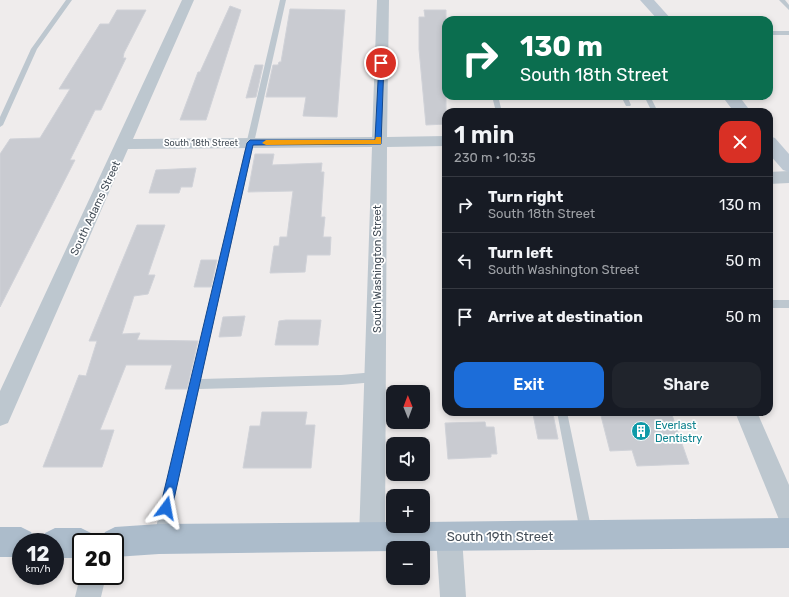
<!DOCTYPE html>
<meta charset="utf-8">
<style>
body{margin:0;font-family:Rubik,sans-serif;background:#20242c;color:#f1f3f6;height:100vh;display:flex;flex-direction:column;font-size:15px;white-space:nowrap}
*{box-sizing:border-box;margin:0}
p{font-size:13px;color:#9ea1a6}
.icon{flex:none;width:22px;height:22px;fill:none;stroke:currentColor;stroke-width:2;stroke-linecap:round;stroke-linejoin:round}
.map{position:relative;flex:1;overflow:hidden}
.panel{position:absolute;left:442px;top:108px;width:331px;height:308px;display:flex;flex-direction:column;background:#171b24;border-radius:12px;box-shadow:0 2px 6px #0003}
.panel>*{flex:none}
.banner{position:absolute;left:442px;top:16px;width:331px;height:84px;border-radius:12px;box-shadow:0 2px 6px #0003;background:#0b6e4f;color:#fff;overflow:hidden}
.needle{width:26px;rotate:359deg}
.buttons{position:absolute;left:386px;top:385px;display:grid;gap:8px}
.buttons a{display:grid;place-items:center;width:44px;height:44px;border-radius:8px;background:#171b24;box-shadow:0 2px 6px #0003;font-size:20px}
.speed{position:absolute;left:12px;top:533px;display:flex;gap:8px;font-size:20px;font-weight:700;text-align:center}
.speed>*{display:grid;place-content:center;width:52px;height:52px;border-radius:50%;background:#171b24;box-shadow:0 2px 6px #0003;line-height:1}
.speed small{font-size:10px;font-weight:400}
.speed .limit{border:2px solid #111;border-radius:6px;background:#fff;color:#111}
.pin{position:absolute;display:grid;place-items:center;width:34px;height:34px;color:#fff;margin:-17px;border:2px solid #fff;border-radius:50%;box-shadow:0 1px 4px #0007}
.me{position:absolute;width:44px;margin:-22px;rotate:13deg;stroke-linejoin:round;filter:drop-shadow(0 0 3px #0008)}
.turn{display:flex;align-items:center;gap:14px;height:84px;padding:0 12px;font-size:18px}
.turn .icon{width:52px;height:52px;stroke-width:2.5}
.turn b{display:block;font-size:28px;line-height:34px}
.round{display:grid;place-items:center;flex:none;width:42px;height:42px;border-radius:12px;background:#20242c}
.summary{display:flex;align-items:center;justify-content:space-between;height:68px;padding:0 12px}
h1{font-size:24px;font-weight:600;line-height:30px}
.cta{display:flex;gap:8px;margin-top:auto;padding:8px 12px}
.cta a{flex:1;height:46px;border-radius:12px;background:#1c6dd9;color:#fff;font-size:16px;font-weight:600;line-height:46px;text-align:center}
.cta a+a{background:#20242c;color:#f1f3f6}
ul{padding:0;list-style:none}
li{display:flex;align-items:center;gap:12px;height:56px;padding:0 12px;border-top:1px solid #363941}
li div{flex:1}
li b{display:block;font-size:15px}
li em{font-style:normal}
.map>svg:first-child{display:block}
</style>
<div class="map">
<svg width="789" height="597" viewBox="0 0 789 597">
<rect width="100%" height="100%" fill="#efecec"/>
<path fill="#c9cbd1" stroke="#d0d2d8" d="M230,6L241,10L206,120H180L198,72H200Z
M290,9L345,10L337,117L303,116L306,97H266L273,65H278L279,62H281Z
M117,10H146L124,53L123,58H126L101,110H95L70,160H75L0,307V154L10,139L40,138L70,89H59L100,24H109Z
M424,10H446V124L426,125L419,49V17H425Z
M255,65H263L256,97L246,98Z
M255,154H274L272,165L322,163L321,172H324L321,217H325L323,237H331L330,255H307L305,272L270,273L274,246H279L280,237H287L293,191L248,192Z
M196,168L192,187H181L179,193H149L156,170Z
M137,225H165L148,275H155L148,294L134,296L122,334L140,333L137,340L198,341L187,389H165L172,365H126L100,430H114L102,467H43L79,375L86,376L97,341H89Z
M201,260H217L211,287H194Z
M245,316L241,336L219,337L223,317Z
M286,320H321L318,345H275L279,321Z
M262,412H307L305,425H315L311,468H243L250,426H260Z
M600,412H671L689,464L637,466L632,450L610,451Z
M533,414H553L558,439H538Z
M485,422L486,427H494L497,454H491V457L448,459L445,423Z"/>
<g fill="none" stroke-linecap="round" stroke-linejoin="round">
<path fill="#bdc7cf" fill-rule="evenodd" d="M66,0H72L37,49L3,125L0,127V117L31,49Z
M280,0H286L201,379L341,375L375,372L379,374L380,377L379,380L375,382L341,385L199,389L166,536L164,540L160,542L156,540L154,536Z
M779,0H785L789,5V10Z
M769,31H789V35H769Z
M492,96H498L502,112H496Z
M621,96H627L631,105L630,106H626Z
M644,96H650L658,112H652Z
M769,300H789V308H769Z
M557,412H567L592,532L590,536L586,538L582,536L580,532Z"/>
<path fill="#bdc7cf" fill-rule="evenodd" d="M182,0H194L133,139L372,137L377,0H389L387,137L446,136V146L387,147L385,538L381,547L372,551L363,547L359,538L372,147L128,149L8,423L0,426V391Z
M789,171V183L769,184V172Z
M735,412H757L789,485V525L780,522Z
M449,524L458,528L462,537L466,597H440L436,537L440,528Z
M81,573V576H106L101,597H75Z"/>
<path fill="#bdc8d3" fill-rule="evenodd" d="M640,0H654L672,20H658Z
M722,96H739L751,112H734Z
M769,136L775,138L789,154V172L783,170L769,154Z"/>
<path fill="#acbccb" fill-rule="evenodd" d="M789,518V548L423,551V548H393V551L159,554L115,557V542H100L105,532L115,527L159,524L393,522V526H423V522Z
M0,527H21L31,532L36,542H21V557H0Z
M55,528H81L91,533L95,542H81V558H55V542H41L45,533Z"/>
</g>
<path fill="#1c6dd9" stroke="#12478d" d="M379,62L384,63L381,144L253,145L172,508L170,512L166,514L162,512L160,508L247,143L250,140H375Z"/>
<path fill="#f59e0b" d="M376,137H381V144L266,145L262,143L266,140H375Z"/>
<defs>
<g id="building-disc" transform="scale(1)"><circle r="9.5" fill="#0f9aa8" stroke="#fff"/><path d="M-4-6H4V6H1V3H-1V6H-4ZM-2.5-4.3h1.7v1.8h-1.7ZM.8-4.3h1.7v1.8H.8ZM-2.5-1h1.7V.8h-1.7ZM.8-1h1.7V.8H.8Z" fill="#fff"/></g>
</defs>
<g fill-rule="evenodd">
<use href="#building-disc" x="641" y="431"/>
</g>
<g text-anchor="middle" stroke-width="3.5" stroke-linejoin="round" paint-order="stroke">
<g font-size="9" fill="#454f59" stroke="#fff">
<text x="201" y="146">South 18th Street</text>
</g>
<g font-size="11" fill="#454f59" stroke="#fff">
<text transform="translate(95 208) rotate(-65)" y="4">South Adams Street</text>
<text transform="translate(377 269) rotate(-90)" y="4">South Washington Street</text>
</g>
<g font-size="11" fill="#0d838f" stroke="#fff" text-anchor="start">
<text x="655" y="429">Everlast<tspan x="655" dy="13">Dentistry</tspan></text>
</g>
<g font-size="13" fill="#454f59" stroke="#fff">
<text x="500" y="541">South 19th Street</text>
</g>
</g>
</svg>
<div class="buttons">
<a><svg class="needle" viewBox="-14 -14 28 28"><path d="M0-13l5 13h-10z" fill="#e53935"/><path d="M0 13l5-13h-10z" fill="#9ea1a6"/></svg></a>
<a><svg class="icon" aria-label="sound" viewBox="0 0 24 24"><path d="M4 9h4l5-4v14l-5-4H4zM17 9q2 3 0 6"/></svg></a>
<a>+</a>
<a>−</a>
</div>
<div class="speed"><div>12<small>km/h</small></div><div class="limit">20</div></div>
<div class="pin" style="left:381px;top:63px;background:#d93025"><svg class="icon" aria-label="arrive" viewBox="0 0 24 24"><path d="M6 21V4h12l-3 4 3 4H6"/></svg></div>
<svg class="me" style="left:166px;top:508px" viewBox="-20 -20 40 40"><path d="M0-17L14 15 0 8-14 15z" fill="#1c6dd9" stroke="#fff" stroke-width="4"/></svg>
<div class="banner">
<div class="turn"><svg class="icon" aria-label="right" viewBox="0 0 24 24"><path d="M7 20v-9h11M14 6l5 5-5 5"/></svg><div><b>130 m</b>South 18th Street</div></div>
</div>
<section class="panel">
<div class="summary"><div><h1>1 min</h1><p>230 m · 10:35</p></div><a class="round" style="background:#d93025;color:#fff"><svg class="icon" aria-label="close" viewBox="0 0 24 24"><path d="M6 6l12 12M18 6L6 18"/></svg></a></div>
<ul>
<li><svg class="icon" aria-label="right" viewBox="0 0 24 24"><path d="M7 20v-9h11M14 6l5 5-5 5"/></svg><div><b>Turn right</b><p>South 18th Street</p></div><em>130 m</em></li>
<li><svg class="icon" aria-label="left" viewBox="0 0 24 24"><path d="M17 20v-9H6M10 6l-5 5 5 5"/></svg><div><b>Turn left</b><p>South Washington Street</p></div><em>50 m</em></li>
<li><svg class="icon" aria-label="arrive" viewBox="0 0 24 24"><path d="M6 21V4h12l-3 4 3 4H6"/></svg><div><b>Arrive at destination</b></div><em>50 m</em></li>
</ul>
<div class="cta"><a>Exit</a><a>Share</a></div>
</section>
</div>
